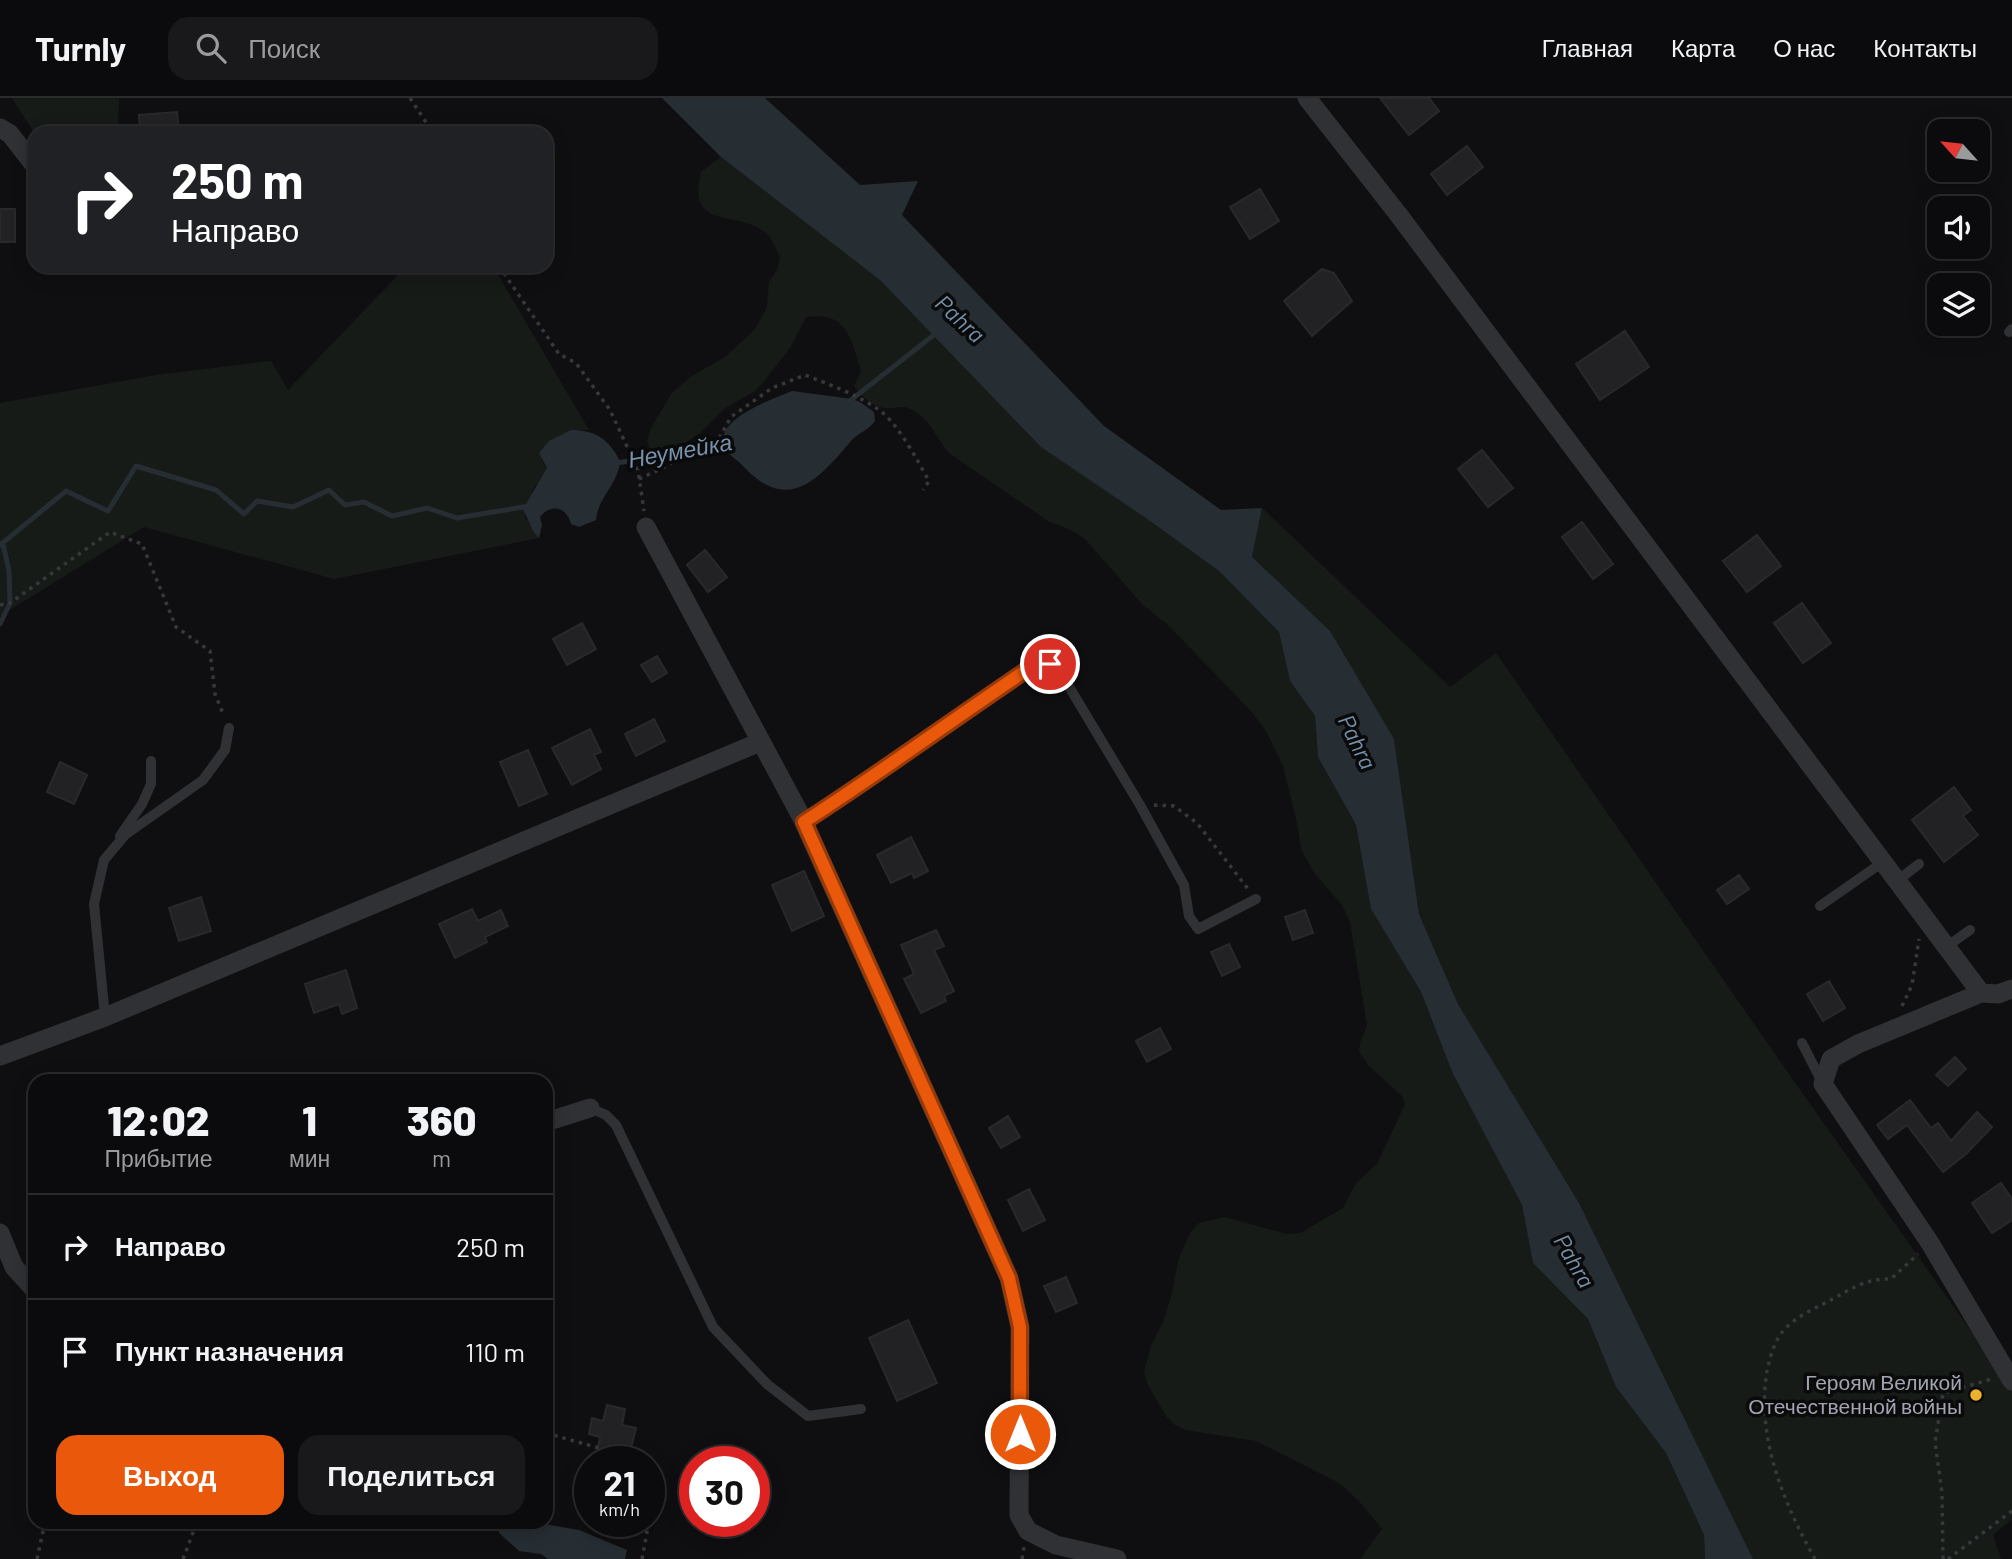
<!DOCTYPE html>
<html lang="ru">
<meta charset="utf-8">
<style>
body{margin:0;font-family:Barlow,sans-serif;background:#19191b;color:#f1f3f6;height:100vh;display:flex;flex-direction:column;font-size:26px;white-space:nowrap}
*{box-sizing:border-box;margin:0}
p{font-size:23px;color:#9a9b9d}
.icon{flex:none;width:38px;height:38px;fill:none;stroke:currentColor;stroke-width:2;stroke-linecap:round;stroke-linejoin:round}
.map{position:relative;flex:1;overflow:hidden}
.drawer{position:absolute;left:28px;top:976px;width:525px;height:455px;display:flex;flex-direction:column;background:#0b0b0d;border-radius:21px;box-shadow:0 4px 18px #0003,0 0 0 2px #2b2b2e}
.drawer>*{flex:none}
.guide{position:absolute;left:28px;top:28px;width:525px;height:147px;border-radius:21px;box-shadow:0 4px 18px #0003,0 0 0 2px #2b2b2e;background:#202124;color:#fff;overflow:hidden}
.needle{width:46px;rotate:297deg}
.controls{position:absolute;left:1927px;top:21px;display:grid;gap:14px}
.controls a{display:grid;place-items:center;width:63px;height:63px;border-radius:14px;background:#0b0b0d;box-shadow:0 4px 18px #0003,0 0 0 2px #2b2b2e;font-size:35px}
.speed{position:absolute;left:574px;top:1348px;display:flex;gap:14px;font-size:35px;font-weight:700;text-align:center}
.speed>*{display:grid;place-content:center;width:91px;height:91px;border-radius:50%;background:#0b0b0d;box-shadow:0 4px 18px #0003,0 0 0 2px #2b2b2e;line-height:1}
.speed small{font-size:18px;font-weight:400}
.speed .limit{border:10px solid #d22;background:#fff;color:#111}
.pin{position:absolute;display:grid;place-items:center;width:60px;height:60px;color:#fff;margin:-30px;border:4px solid #fff;border-radius:50%;box-shadow:0 2px 7px #0007}
.me{position:absolute;width:77px;margin:-38px;rotate:0deg;stroke-linejoin:round;filter:drop-shadow(0 0 5px #0008)}
.turn{display:flex;align-items:center;gap:24px;height:147px;padding:0 28px;font-size:32px}
.turn .icon{width:91px;height:91px;stroke-width:2.5}
.turn b{display:block;font-size:49px;line-height:60px}
.eta{display:flex;justify-content:space-evenly;align-items:center;height:119px;text-align:center}
.eta b{font-size:42px;font-weight:800;line-height:49px}
.primary-button{display:flex;gap:14px;margin-top:auto;padding:14px 28px}
.primary-button a{flex:1;height:80px;border-radius:21px;background:#ea580c;color:#fff;font-size:28px;font-weight:800;line-height:80px;text-align:center}
.primary-button a+a{background:#19191b;color:#f1f3f6}
ul{padding:0;list-style:none}
li{display:flex;align-items:center;gap:21px;height:105px;padding:0 28px;border-top:2px solid #2b2b2e}
li div{flex:1}
li b{display:block;font-size:26px}
li em{font-style:normal}
header{display:flex;align-items:center;gap:42px;box-sizing:border-box;height:98px;padding:0 35px;background:#0b0b0d;border-bottom:2px solid #2b2b2e}
header strong{font-size:33px}
nav{display:flex;gap:38px;margin-inline-start:auto;font-size:24px}
.search{width:490px;height:63px;background:#19191b;display:flex;align-items:center;gap:18px;box-sizing:border-box;padding:0 24px;border-radius:21px;color:#9a9b9d;font-size:26px}
.map>svg:first-child{display:block}
</style>
<header>
<strong>Turnly</strong>
<div class="search"><svg class="icon" aria-label="search" viewBox="0 0 24 24"><circle cx="10" cy="10" r="6"/><path d="M15 15l6 6"/></svg>Поиск</div>
<nav><a>Главная</a><a>Карта</a><a>О нас</a><a>Контакты</a></nav>
</header>
<div class="map">
<svg width="2012" height="1461" viewBox="0 0 2012 1461">
<rect width="100%" height="100%" fill="#0f0f11"/>
<path fill="#161b17" d="M12,0H119L118,35L35,36Z
M721,59L881,183L1143,418L1219,473L1279,534L1290,583L1315,618L1318,659L1356,727L1371,811L1421,894L1453,976L1522,1107L1533,1165L1588,1221L1616,1289L1666,1355L1704,1437L1705,1461H1360L1382,1431L1358,1402L1339,1385L1256,1343L1185,1332L1175,1327L1166,1318L1147,1285L1144,1273L1151,1248L1163,1224L1171,1199L1179,1160L1190,1135L1199,1125L1225,1119L1287,1136L1300,1135L1343,1110L1356,1085L1377,1066L1405,1006L1402,998L1369,968L1359,953L1360,945L1367,927L1350,824L1342,807L1314,775L1301,751L1297,725L1283,668L1266,633L1250,612L1169,528L1142,506L1085,441L1071,432L1048,423L949,355C938,342 931,324 917,315C905,307 904,309 891,310C875,312 862,299 854,288L861,273C851,241 848,213 806,219L790,250L762,286L754,294L725,310L701,334L664,359L652,355L647,343L651,330L671,296L690,279L725,259L754,232L761,221L767,209L769,184L777,172L780,159C776,151 773,141 766,135C738,111 686,134 701,74Z
M399,168H493L589,332H571L542,363L547,370L540,384L534,389L525,419L539,440L334,481L144,429L0,518V305L156,277L271,263L288,292L397,178Z
M1262,410L1450,589L1496,555L1791,979L2012,1291V1421L1993,1437L2001,1461H1753L1579,1105L1458,906L1419,816L1394,641L1252,459Z"/>
<path fill="#262d33" d="M662,0H765L860,87L918,83L902,117L1104,328L1221,412L1262,410L1252,459L1330,533L1394,641L1419,816L1458,906L1579,1105L1753,1461H1705L1704,1437L1666,1355L1616,1289L1588,1221L1533,1165L1522,1107L1453,976L1421,894L1371,811L1356,727L1318,659L1315,618L1290,583L1279,534L1219,473L1143,418L1041,349L881,183L721,59Z
M792,293L852,301L860,304L874,314L875,323C869,332 858,335 851,343C818,382 788,416 744,369C738,362 729,358 725,350C711,321 776,300 792,293Z
M571,332C595,332 609,341 620,363C618,387 598,399 596,422L579,429L571,426C567,409 551,405 540,419L542,427L539,440L533,433L523,411L547,370L539,355L549,343Z
M503,1424L538,1425L579,1432L627,1452L625,1461H548L541,1456L519,1453L499,1435V1427Z"/>
<g fill="none" stroke-linecap="round" stroke-linejoin="round">
<path stroke="#262d33" stroke-width="5" d="M847,305L939,233
M616,365L730,347
M0,447L66,393L108,413L136,368L216,392L244,416L257,403L293,409L329,392L345,407L364,404L392,418L427,410L457,420L529,408
M0,526L10,505L9,473L3,446"/>
</g>
<path fill="#222225" stroke="#29292c" stroke-width="2" d="M1380,0H1429L1439,13L1409,37Z
M177,14L179,35H140L139,17Z
M1467,48L1483,69L1447,97L1431,76Z
M1260,91L1279,123L1250,141L1230,109Z
M0,111H15V144H0Z
M1322,171L1334,175L1352,203L1312,238L1284,203Z
M1625,233L1649,269L1600,302L1576,266Z
M1482,352L1513,390L1488,409L1458,371Z
M1582,424L1613,466L1593,481L1562,439Z
M1757,437L1781,468L1747,494L1723,463Z
M705,452L727,479L708,494L687,467Z
M1802,505L1831,545L1803,565L1774,525Z
M582,525L596,551L567,567L553,541Z
M657,558L667,575L652,584L641,567Z
M654,621L665,643L636,658L625,636Z
M590,631L601,654L594,657L601,671L572,687L552,650Z
M528,652L547,696L519,708L500,664Z
M60,664L87,677L74,706L47,694Z
M1954,689L1971,712L1963,718L1978,737L1944,764L1912,722Z
M911,739L928,773L914,780L912,775L891,785L877,757Z
M804,773L824,818L792,833L772,787Z
M1739,777L1749,791L1727,806L1717,792Z
M201,799L211,833L179,843L169,810Z
M472,811L478,823L501,812L508,828L485,839L487,844L455,860L439,826Z
M1305,812L1313,835L1293,842L1285,819Z
M936,832L944,848L934,852L954,893L944,898L946,903L921,915L904,881L914,876L901,847Z
M1229,846L1240,869L1222,878L1211,854Z
M346,872L357,910L342,916L339,906L314,915L305,886Z
M1829,883L1845,910L1823,923L1807,896Z
M1160,930L1171,951L1147,964L1136,943Z
M1955,959L1966,971L1948,988L1936,977Z
M1910,1002L1931,1030L1938,1025L1951,1043L1977,1014L1992,1029L1966,1056L1943,1074L1907,1027L1888,1041L1877,1027Z
M1008,1018L1020,1039L1001,1050L989,1030Z
M2001,1085L2012,1101V1122L1992,1135L1972,1105Z
M1029,1091L1045,1122L1023,1133L1008,1102Z
M1066,1179L1077,1205L1056,1214L1044,1188Z
M908,1222L937,1285L897,1303L869,1240Z
M607,1307L625,1311L622,1327L636,1330L631,1350L618,1347L616,1358L597,1354L600,1339L589,1336L592,1320L603,1323Z"/>
<g fill="none" stroke-linecap="round" stroke-linejoin="round">
<path stroke="#36383c" stroke-width="3.5" stroke-dasharray="3.5 5" stroke-linecap="butt" d="M410,0L433,35
M499,168L559,256L576,265L610,312L638,372L644,413
M639,381L669,367L686,348L718,342L731,319L772,290L805,277C831,287 861,298 883,315C901,331 917,362 929,383L923,392
M0,507L10,505L110,434L142,446L176,529L210,553L215,596L224,618
M1154,707L1174,708L1197,725L1248,791
M1902,908L1912,887L1919,841
M35,1217L32,1231L35,1238
M546,1335L599,1350L613,1363
M649,1413V1422
M37,1461L45,1424
M183,1461L197,1424
M642,1461L649,1423
M1022,1461L1024,1449
M1815,1461C1783,1404 1756,1339 1767,1273C1770,1259 1774,1244 1783,1233C1795,1219 1812,1212 1827,1204C1850,1192 1865,1180 1891,1181L1918,1156
M1943,1461L1942,1395L1935,1344L1943,1295L1992,1281
M1948,1461L2012,1413"/>
<path stroke="#303135" stroke-width="10" d="M2009,234L2012,231
M804,725L877,677L932,635L1037,565L1050,566L1062,577L1140,707L1184,787L1189,818L1198,831L1256,801
M120,738L142,706L151,686V663
M1897,783L1919,766
M1820,808L1883,764
M1946,849L1970,832
M105,919L94,806L104,762L125,737L203,682L225,652L229,630
M1802,945L1823,986
M590,1010L606,1017L616,1027L713,1229L767,1286L808,1318L861,1311"/>
<path stroke="#303135" stroke-width="19" d="M1307,0L1398,116L1981,895
M0,30L10,36L35,68
M646,429L802,720L1009,1180L1020,1229L1019,1417L1028,1433L1056,1447L1117,1461
M2012,891L1998,896L1981,895L1858,946L1831,961L1823,986L1930,1145L2012,1283
M0,958L105,919L760,644
M546,1024L590,1010
M0,1135L14,1169L35,1192"/>
</g>
<g fill="none" stroke-linecap="round" stroke-linejoin="round">
<g stroke="#983908" stroke-width="18">
<path id="route" d="M1020,1336V1229L1009,1180L804,724C883,673 959,617 1037,565L1050,566"/>
</g>
<use href="#route" stroke="#ea580c" stroke-width="12"/>
</g>
<circle fill="#ecb22b" stroke="#0a0a0b" stroke-width="2.5" cx="1976" cy="1297" r="7"/>
<g text-anchor="middle" stroke-width="7" stroke-linejoin="round" paint-order="stroke">
<g font-size="21" fill="#a1a5b1" stroke="#0a0a0b" text-anchor="end">
<text x="1962" y="1292">Героям Великой<tspan x="1962" dy="24">Отечественной войны</tspan></text>
</g>
<g font-size="23" font-style="italic" fill="#7792ac" stroke="#0a0a0b">
<text transform="translate(960 221) rotate(43)" y="8">Pahra</text>
<text transform="translate(680 353) rotate(-10)" y="8">Неумейка</text>
<text transform="translate(1357 644) rotate(64)" y="8">Pahra</text>
<text transform="translate(1574 1163) rotate(60)" y="8">Pahra</text>
</g>
</g>
</svg>
<div class="controls">
<a><svg class="needle" viewBox="-14 -14 28 28"><path d="M0-13l5 13h-10z" fill="#e53935"/><path d="M0 13l5-13h-10z" fill="#9a9b9d"/></svg></a>
<a><svg class="icon" aria-label="sound" viewBox="0 0 24 24"><path d="M4 9h4l5-4v14l-5-4H4zM17 9q2 3 0 6"/></svg></a>
<a><svg class="icon" aria-label="layers" viewBox="0 0 24 24"><path d="M12 4l9 5-9 5-9-5zM3 14l9 5 9-5"/></svg></a>
</div>
<div class="speed"><div>21<small>km/h</small></div><div class="limit">30</div></div>
<div class="pin" style="left:1050px;top:566px;background:#d93025"><svg class="icon" aria-label="arrive" viewBox="0 0 24 24"><path d="M6 21V4h12l-3 4 3 4H6"/></svg></div>
<svg class="me" style="left:1020px;top:1336px" viewBox="-20 -20 40 40"><circle r="17" fill="#ea580c" stroke="#fff" stroke-width="3"/><path d="M0-11L8 9 0 5-8 9z" fill="#fff"/></svg>
<div class="guide">
<div class="turn"><svg class="icon" aria-label="right" viewBox="0 0 24 24"><path d="M7 20v-9h11M14 6l5 5-5 5"/></svg><div><b>250 m</b>Направо</div></div>
</div>
<section class="drawer">
<div class="eta">
<div><b>12:02</b><p>Прибытие</p></div>
<div><b>1</b><p>мин</p></div>
<div><b>360</b><p>m</p></div>
</div>
<ul>
<li><svg class="icon" aria-label="right" viewBox="0 0 24 24"><path d="M7 20v-9h11M14 6l5 5-5 5"/></svg><div><b>Направо</b></div><em>250 m</em></li>
<li><svg class="icon" aria-label="arrive" viewBox="0 0 24 24"><path d="M6 21V4h12l-3 4 3 4H6"/></svg><div><b>Пункт назначения</b></div><em>110 m</em></li>
</ul>
<div class="primary-button"><a>Выход</a><a>Поделиться</a></div>
</section>
</div>
